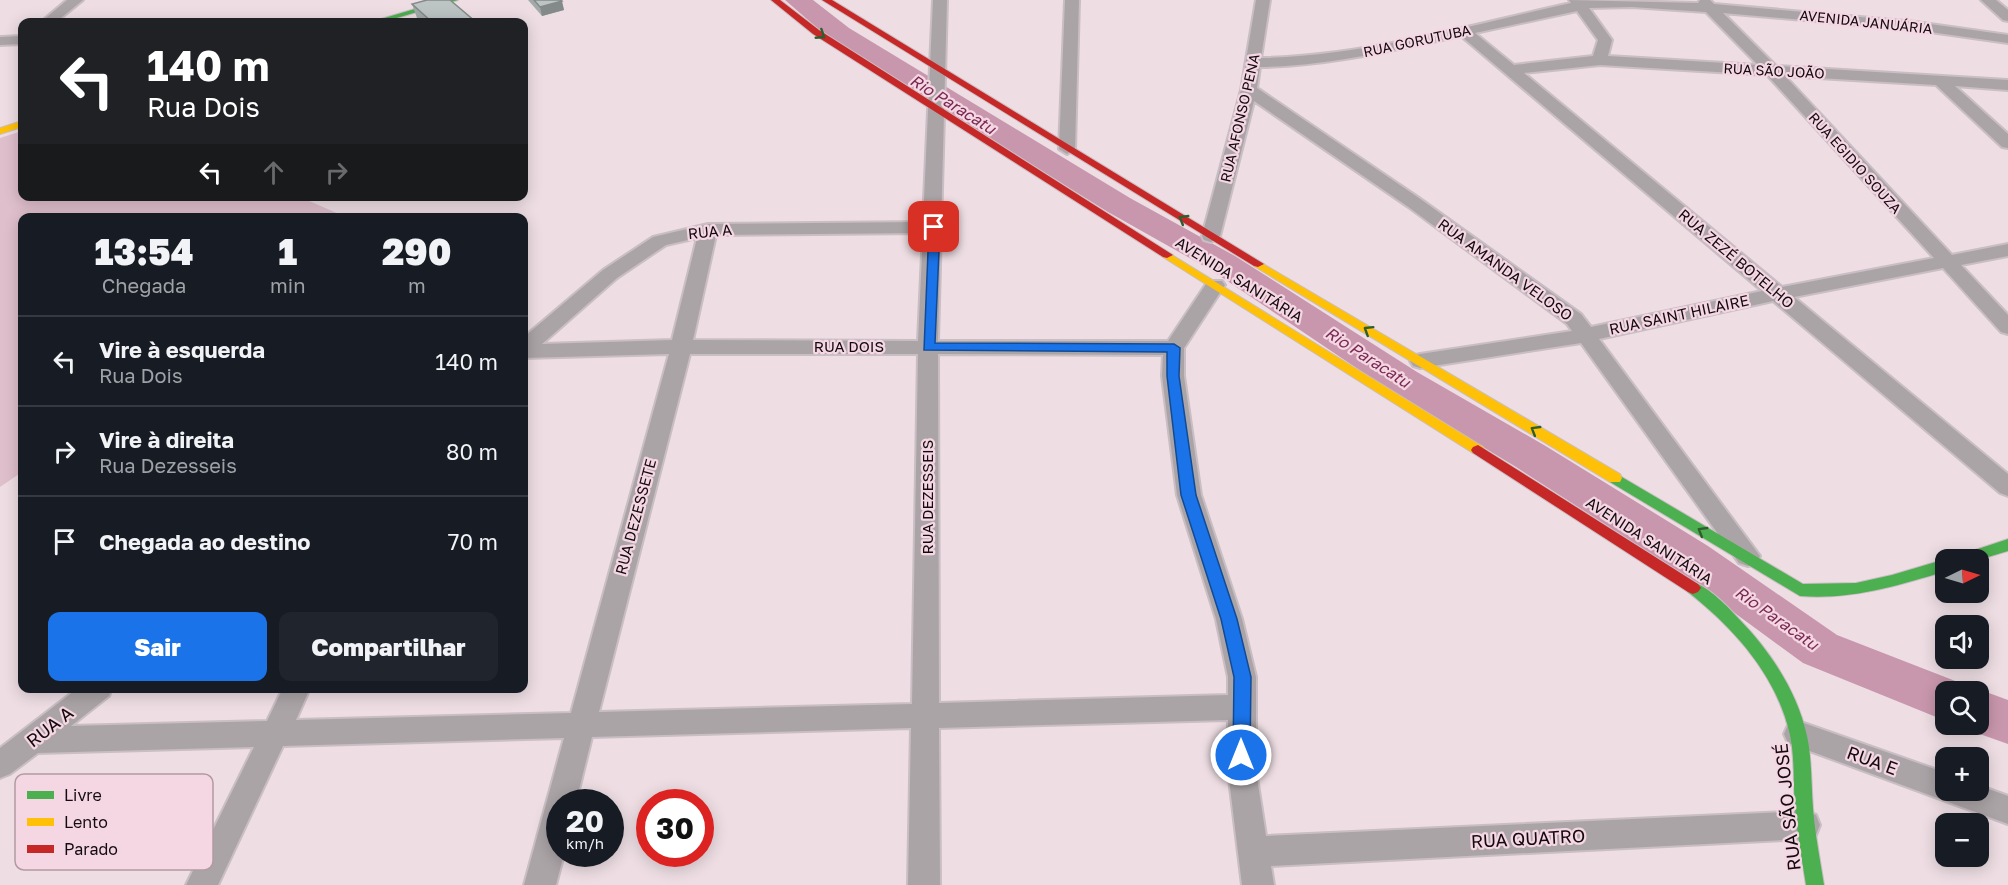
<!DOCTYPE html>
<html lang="pt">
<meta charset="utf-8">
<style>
body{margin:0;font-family:"Golos Text",sans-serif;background:#20242c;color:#f1f3f6;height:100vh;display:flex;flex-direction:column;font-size:22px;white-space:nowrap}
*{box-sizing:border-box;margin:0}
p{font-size:20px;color:#9ea1a6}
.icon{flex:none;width:33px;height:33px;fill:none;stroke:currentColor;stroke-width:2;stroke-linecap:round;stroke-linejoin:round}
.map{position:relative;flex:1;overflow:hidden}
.details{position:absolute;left:18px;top:213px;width:510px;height:480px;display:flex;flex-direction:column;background:#171b24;border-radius:12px;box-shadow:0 3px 15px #0003}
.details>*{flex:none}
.guide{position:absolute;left:18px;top:18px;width:510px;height:183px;border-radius:12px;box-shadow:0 3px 15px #0003;background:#202124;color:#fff;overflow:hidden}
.needle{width:39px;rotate:85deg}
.tools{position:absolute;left:1935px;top:549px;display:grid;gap:12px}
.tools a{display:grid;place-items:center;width:54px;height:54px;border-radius:12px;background:#171b24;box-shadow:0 3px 15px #0003;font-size:30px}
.speed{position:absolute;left:546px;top:789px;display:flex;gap:12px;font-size:30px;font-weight:700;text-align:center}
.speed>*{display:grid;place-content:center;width:78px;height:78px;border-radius:50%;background:#171b24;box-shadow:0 3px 15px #0003;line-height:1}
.speed small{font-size:15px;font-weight:400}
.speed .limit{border:9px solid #d22;background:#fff;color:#111}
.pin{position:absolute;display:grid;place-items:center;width:51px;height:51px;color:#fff;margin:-26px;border-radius:12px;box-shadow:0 3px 9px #0006}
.me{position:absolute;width:66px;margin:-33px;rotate:0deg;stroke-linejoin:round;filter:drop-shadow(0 0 4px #0008)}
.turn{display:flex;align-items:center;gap:21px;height:126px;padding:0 30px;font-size:27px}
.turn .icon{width:78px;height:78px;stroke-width:2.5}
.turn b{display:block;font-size:42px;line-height:51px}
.lanes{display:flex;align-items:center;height:57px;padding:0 30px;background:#0003;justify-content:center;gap:30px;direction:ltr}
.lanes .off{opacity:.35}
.eta{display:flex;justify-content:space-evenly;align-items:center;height:102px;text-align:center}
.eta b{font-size:36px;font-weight:800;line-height:42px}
.button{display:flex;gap:12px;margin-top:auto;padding:12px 30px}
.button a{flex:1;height:69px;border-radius:12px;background:#1a73e8;color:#fff;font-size:24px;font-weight:800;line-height:69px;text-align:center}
.button a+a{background:#20242c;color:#f1f3f6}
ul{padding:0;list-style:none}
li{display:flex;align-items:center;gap:18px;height:90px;padding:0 30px;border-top:2px solid #363941}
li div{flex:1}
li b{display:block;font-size:22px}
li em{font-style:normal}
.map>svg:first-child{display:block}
</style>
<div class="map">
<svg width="2008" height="885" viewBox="0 0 2008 885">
<rect width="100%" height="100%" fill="#eedee4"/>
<path fill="#dfbfcc" d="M22,131V196L300,197L346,217L22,218V472L0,487V138Z"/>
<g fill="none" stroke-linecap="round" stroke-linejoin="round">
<path fill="#c997ad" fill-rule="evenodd" d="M785,0H813L849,28L1130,198L1235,256L1417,372L1544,445L1708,546L1837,635L1963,684L1967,692H1946V721L1803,663L1676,570L1516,467L1389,390L1211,270L1108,212L831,40Z
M1978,689L2008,700V744L1960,727L1959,724H1978V692H1971Z"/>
<g stroke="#c9bec3" stroke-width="4">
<path id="street" d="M67,0H83L56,22H41Z
M933,0H947L938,341H1168L1208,281H1222L1225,285L1184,348V376L1201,495L1242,619L1256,677V771L1266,836L1805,811L1816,815L1820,825L1816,835L1805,839L1271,866L1274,885H1242L1228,771V720L939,728L940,885H908L911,728L592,737L576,802H560V854H564L556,885H524L564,738L283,746L218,885H186L254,747L38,753L10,774L0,778V748L78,688H112L109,696L71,726L267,721L283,688H310L296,720L571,713L669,354L524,358V337L603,270L653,237L708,224L923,222ZM923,233L918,341L693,340L716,235ZM697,238L672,340L542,344L617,278L666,245ZM690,354H918L912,704L599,712ZM938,354L1163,355L1162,376L1177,495L1216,619L1228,677V695L939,703Z
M1065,0H1079L1075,149L1067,154L1059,149Z
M1256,0H1270L1261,58C1366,56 1470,25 1571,3L1569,0L1698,3L1700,0H1710L1714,4L1916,22L2008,35V43L1916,30L1723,13L1776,66L2008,80V90L1955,86L2008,134V148L2002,147L1936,85L1785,76L1952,255L2008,244V256L1961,265L2008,315V334L2001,332L1943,268L1794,297L2008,474V496L2000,493L1773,301L1599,339L1760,556L1757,563L1748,566L1739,563L1581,343L1420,368L1413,366L1410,361L1413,356L1420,354L1572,331L1567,324L1407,206L1254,101L1220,236L1211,242L1204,240L1202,236L1241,90ZM1632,7L1706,12L1758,65L1608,56L1612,40L1589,8ZM1577,11L1598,40L1593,56L1514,65L1475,33ZM1461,36L1762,291L1591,327L1581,314L1419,198L1257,88L1260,67C1329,66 1394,50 1461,36ZM1600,65L1767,75L1934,258L1782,287L1524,73Z
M1981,0H1996L2008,10V21L2003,20Z
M22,36V44L0,45V37Z
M1798,721L1946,773V790H1978V785L2008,796V824L1788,743L1784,734L1788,725Z"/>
</g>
<g stroke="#c9bec3" stroke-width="2">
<path id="fast" d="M445,0H458L383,22H371Z
M1615,473L1803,584L1856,583L1892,575L1946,559V571C1897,586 1851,600 1800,596L1610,482L1608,478L1610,474Z
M2008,539V551L1978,560H1955L1957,556Z
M1693,582C1710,588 1727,606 1739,619C1770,651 1797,691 1807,736C1812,759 1811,784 1813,808C1815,834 1820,859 1824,885H1806C1802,859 1797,834 1795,808C1793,784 1795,759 1790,735C1777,676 1734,628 1688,592L1685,588L1688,584Z"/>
</g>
<g stroke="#c9bec3" stroke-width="2">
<path id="slow" d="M22,121V127L0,134V128Z
M1167,252L1483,447L1485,450L1483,453H1473L1163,257V253Z
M1258,261L1620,474L1622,478L1620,482H1610L1254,266V262Z"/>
</g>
<g stroke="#c9bec3" stroke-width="2">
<path id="jam" d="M771,0H780L819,30L1173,255L1167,258L1163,257L813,34Z
M822,0H832L1264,264L1258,267L1254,266Z
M1478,445L1698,584L1701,588L1698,592L1693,594L1688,592L1473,453L1471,450L1473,447Z"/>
</g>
<use href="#street" fill="#aba4a7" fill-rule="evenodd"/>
<use href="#fast" fill="#4caf50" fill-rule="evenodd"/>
<use href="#slow" fill="#ffc107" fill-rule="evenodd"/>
<use href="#jam" fill="#c62828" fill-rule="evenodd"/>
</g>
<path fill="#a2a9a9" d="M528,0H561L564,10L542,16Z
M412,4L476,22H422L417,18Z"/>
<path fill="#848a89" d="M562,1L564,10L542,16L540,7Z"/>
<path fill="#bcc5c4" stroke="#848a89" stroke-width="1.5" d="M427,0H450L476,22H432L412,4Z
M534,0H561L562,1L540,7Z"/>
<defs><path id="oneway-chevron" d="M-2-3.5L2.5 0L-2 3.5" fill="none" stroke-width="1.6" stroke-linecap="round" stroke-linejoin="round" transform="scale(1.5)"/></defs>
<g stroke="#305d30">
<use href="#oneway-chevron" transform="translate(821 35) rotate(33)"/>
<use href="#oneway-chevron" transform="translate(1183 219) rotate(-149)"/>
<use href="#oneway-chevron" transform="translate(1368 330) rotate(-148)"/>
<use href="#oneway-chevron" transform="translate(1535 430) rotate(-149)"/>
<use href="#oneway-chevron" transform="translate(1702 531) rotate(-149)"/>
</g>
<path fill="#1a73e8" stroke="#114b97" stroke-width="1.5" d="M934,224L940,227L935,343L1174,344L1180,348L1179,376L1196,495L1237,619L1251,677L1250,755L1248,761L1241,763L1235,761L1233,755L1234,677L1221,619L1181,495L1167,376V352L924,350L929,227Z"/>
<g text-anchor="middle" stroke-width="4.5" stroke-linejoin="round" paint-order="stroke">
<g font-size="14" fill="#140b0f" stroke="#f5d7e3">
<text transform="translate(1866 22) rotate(6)" y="5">AVENIDA JANUÁRIA</text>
<text transform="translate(1417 41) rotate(-12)" y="5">RUA GORUTUBA</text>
<text transform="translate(1774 71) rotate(3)" y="5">RUA SÃO JOÃO</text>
<text transform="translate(1240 118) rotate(-77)" y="5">RUA AFONSO PENA</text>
<text transform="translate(1855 163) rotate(48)" y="5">RUA EGIDIO SOUZA</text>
</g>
<g font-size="15" fill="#140b0f" stroke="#f5d7e3">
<text transform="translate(710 232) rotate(-6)" y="5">RUA A</text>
<text transform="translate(1736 259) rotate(40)" y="5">RUA ZEZÉ BOTELHO</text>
<text transform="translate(1505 270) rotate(36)" y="5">RUA AMANDA VELOSO</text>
<text transform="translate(1239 280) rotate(32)" y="5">AVENIDA SANITÁRIA</text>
<text transform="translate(1679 315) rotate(-12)" y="5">RUA SAINT HILAIRE</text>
<text x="849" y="352">RUA DOIS</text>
<text transform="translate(928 497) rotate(-90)" y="5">RUA DEZESSEIS</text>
<text transform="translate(636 517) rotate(-75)" y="5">RUA DEZESSETE</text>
<text transform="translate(1649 541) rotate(33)" y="5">AVENIDA SANITÁRIA</text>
</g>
<g font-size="16" font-style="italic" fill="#792a53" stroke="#f5d7e3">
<text transform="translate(953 104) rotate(32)" y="6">Rio Paracatu</text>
<text transform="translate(1368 357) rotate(33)" y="6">Rio Paracatu</text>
<text transform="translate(1777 618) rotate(35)" y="6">Rio Paracatu</text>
</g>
<g font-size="18" fill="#140b0f" stroke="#f5d7e3">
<text transform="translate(50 727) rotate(-38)" y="6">RUA A</text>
<text transform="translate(1872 761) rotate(20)" y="6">RUA E</text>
<text transform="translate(1788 807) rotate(-96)" y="6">RUA SÃO JOSÉ</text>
<text transform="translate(1528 839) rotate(-3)" y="6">RUA QUATRO</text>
</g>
</g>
<rect x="15" y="774" width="198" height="96" rx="9" fill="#f5d7e3" stroke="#b29aa3" stroke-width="1.5"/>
<rect x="27" y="791" width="27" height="8" fill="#4caf50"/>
<rect x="27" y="818" width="27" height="8" fill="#ffc107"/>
<rect x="27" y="845" width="27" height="8" fill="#c62828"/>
<g font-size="16" fill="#140b0f">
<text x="64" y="801">Livre</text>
<text x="64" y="828">Lento</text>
<text x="64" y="855">Parado</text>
</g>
</svg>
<div class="tools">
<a><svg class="needle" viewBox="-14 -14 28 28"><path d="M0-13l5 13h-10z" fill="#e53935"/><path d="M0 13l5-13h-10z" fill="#9ea1a6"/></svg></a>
<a><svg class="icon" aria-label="sound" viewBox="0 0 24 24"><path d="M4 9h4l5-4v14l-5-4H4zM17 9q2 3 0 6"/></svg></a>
<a><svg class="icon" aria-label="search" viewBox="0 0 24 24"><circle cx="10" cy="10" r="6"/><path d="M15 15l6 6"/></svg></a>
<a>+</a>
<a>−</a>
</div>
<div class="speed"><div>20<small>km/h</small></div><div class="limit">30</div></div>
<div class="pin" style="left:934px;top:227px;background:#d93025"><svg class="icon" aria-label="arrive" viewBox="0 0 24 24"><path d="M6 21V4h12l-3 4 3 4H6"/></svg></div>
<svg class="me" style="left:1241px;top:755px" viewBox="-20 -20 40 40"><circle r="17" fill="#1a73e8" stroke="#fff" stroke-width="3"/><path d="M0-11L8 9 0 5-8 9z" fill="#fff"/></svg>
<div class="guide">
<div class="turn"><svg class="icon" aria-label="left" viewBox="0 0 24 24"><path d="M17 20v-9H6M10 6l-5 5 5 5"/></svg><div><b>140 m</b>Rua Dois</div></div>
<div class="lanes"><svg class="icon" aria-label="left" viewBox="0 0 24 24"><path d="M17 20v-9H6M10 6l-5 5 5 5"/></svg><svg class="icon off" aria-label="ahead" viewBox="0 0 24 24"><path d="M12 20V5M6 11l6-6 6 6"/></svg><svg class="icon off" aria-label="right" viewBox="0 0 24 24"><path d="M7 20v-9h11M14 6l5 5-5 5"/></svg></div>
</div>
<section class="details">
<div class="eta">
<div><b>13:54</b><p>Chegada</p></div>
<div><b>1</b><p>min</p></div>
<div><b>290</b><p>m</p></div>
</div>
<ul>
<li><svg class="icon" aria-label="left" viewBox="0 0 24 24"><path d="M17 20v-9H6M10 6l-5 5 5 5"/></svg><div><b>Vire à esquerda</b><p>Rua Dois</p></div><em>140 m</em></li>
<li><svg class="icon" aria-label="right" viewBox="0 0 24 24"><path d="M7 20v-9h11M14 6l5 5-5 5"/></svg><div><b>Vire à direita</b><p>Rua Dezesseis</p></div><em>80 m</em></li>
<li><svg class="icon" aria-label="arrive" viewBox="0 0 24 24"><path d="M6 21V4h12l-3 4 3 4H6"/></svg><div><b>Chegada ao destino</b></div><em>70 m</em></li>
</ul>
<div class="button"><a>Sair</a><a>Compartilhar</a></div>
</section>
</div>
